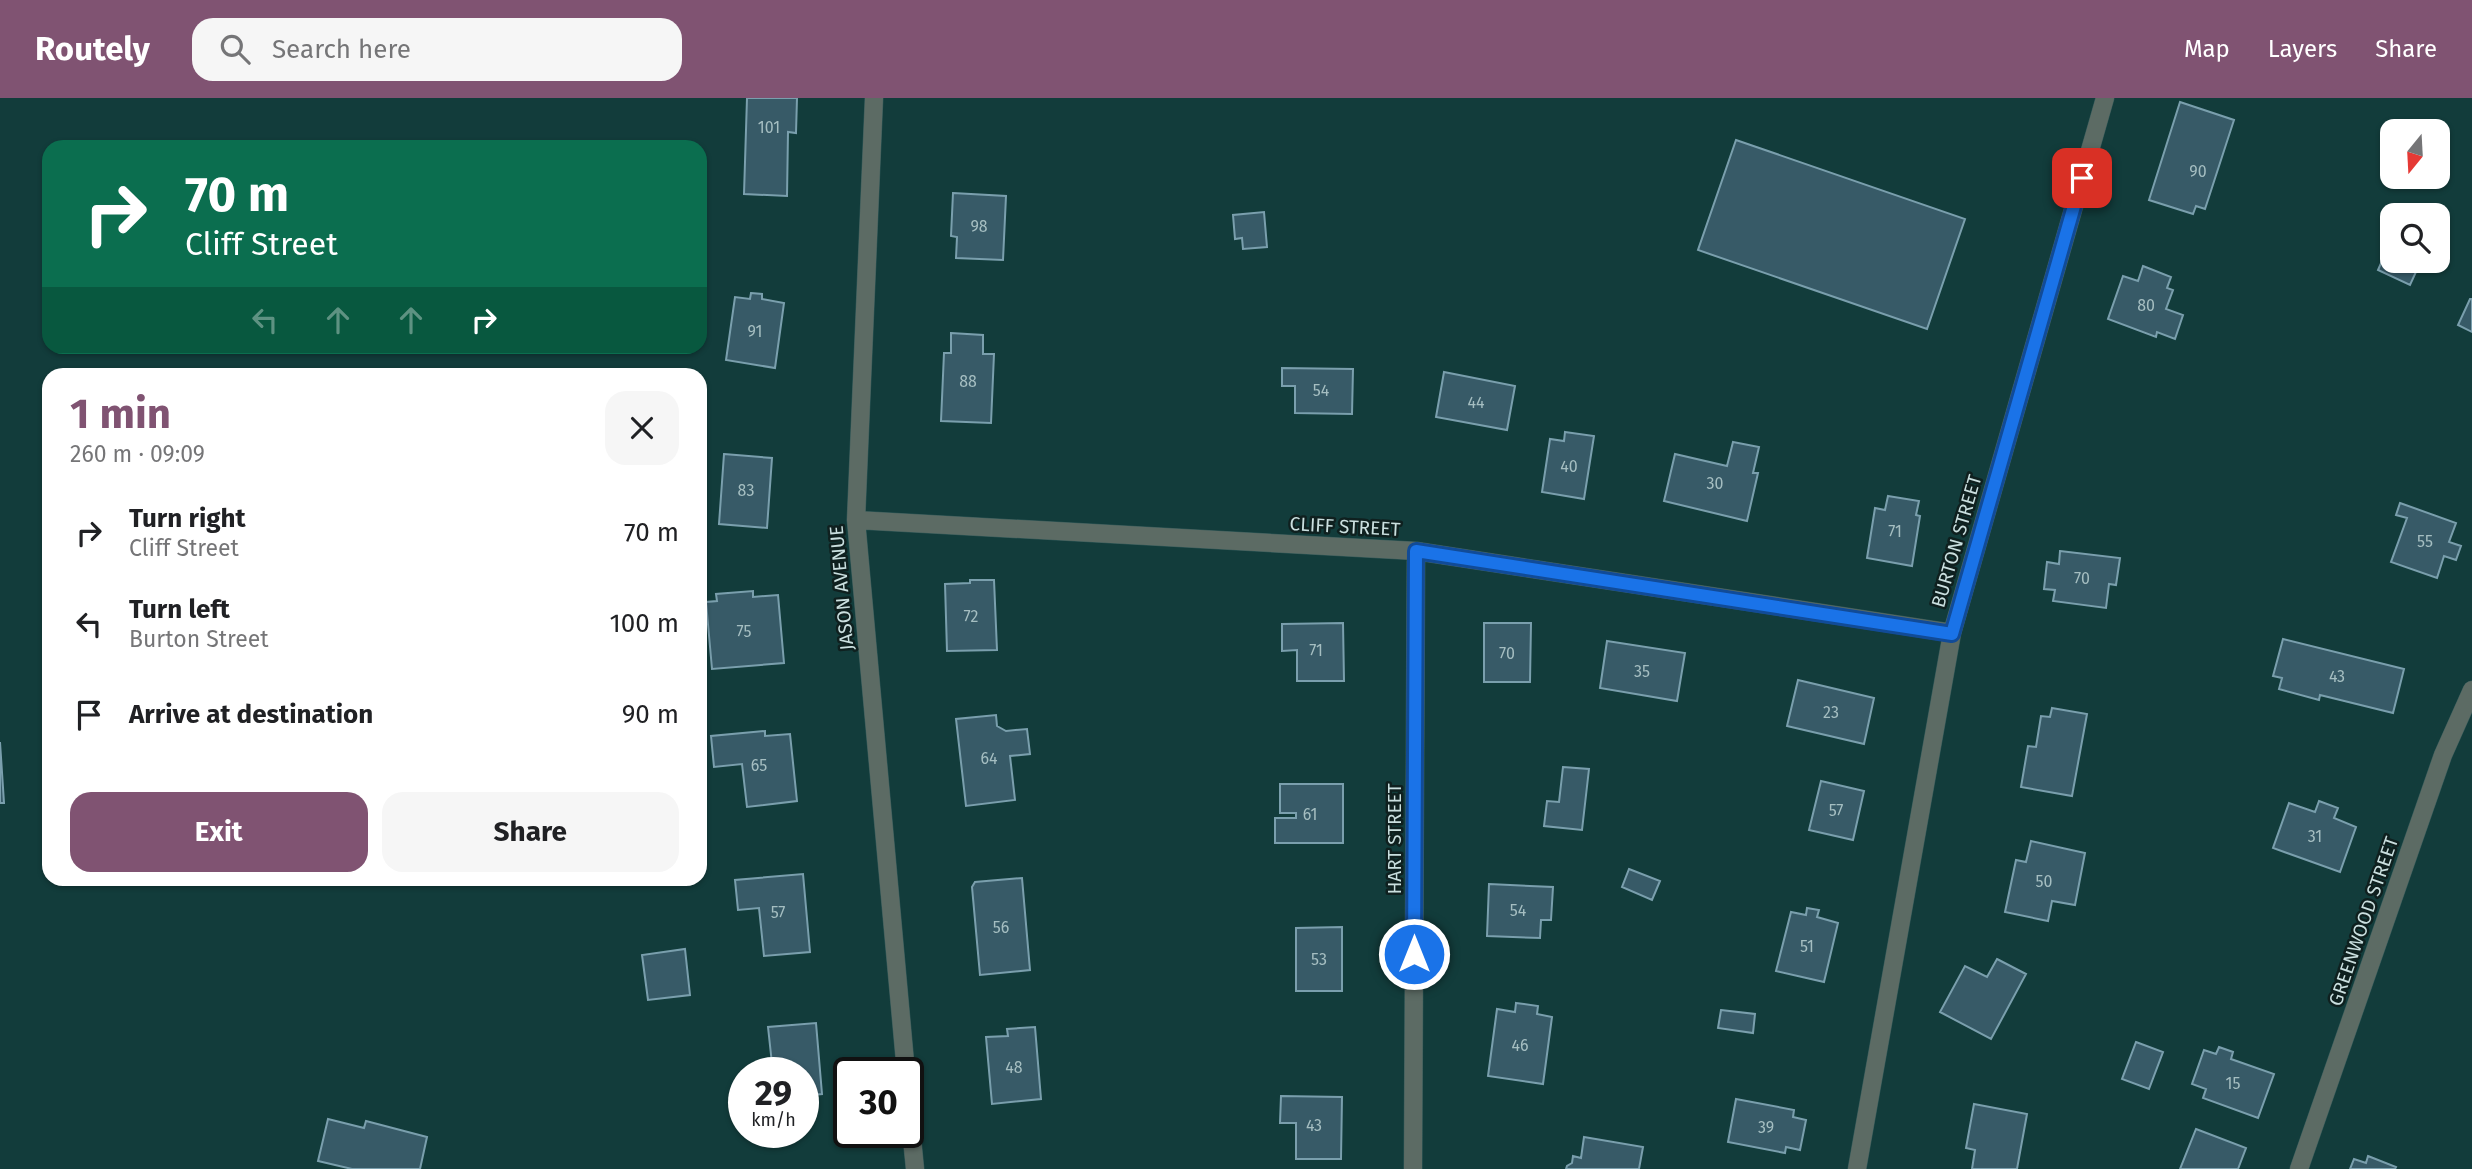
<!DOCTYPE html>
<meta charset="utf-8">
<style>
body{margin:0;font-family:"Fira Sans",sans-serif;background:#f6f6f6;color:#202124;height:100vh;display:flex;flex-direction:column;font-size:26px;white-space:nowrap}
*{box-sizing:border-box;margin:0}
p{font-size:23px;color:#757577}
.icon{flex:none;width:38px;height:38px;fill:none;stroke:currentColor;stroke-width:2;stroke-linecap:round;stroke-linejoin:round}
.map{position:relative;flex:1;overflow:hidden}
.sheet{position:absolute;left:42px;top:270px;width:665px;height:518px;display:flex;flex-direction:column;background:#fff;border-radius:21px;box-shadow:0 2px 5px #0004}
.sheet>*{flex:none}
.hud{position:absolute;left:42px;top:42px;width:665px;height:214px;border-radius:21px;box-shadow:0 2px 5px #0004;background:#0b6e4f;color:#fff;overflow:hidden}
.needle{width:46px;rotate:198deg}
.controls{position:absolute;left:2380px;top:21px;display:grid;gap:14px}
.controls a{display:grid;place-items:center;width:70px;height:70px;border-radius:14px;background:#fff;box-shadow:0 2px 5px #0004;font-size:35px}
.speed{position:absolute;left:728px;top:959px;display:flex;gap:14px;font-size:35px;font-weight:700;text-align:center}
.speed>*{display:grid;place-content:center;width:91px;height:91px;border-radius:50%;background:#fff;box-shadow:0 2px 5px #0004;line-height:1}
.speed small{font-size:18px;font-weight:400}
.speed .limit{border:4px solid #111;border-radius:10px;background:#fff;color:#111}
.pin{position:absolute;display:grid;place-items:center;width:60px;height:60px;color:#fff;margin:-30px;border-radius:14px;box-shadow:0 4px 10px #0006}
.me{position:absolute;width:77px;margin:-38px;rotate:0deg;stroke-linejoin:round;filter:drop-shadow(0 0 5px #0008)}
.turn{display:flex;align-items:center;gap:24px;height:147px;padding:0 28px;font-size:32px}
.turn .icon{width:91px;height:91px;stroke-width:2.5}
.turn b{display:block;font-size:49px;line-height:60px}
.lanes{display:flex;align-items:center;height:66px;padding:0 28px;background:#0003;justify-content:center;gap:35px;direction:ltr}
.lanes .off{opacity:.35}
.round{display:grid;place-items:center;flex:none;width:74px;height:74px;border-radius:21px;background:#f6f6f6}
.summary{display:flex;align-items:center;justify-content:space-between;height:119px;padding:0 28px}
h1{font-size:42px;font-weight:700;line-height:52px;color:#805372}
.primary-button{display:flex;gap:14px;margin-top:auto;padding:14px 28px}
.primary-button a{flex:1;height:80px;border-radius:21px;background:#805372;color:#fff;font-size:28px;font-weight:700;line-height:80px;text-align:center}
.primary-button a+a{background:#f6f6f6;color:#202124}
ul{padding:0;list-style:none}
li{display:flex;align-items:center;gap:21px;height:91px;padding:0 28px}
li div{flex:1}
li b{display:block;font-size:26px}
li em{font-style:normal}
header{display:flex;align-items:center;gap:42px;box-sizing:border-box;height:98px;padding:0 35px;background:#805372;color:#fff}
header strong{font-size:33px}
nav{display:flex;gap:38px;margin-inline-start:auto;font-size:24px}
.search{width:490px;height:63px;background:#f6f6f6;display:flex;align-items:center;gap:18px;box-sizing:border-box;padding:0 24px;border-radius:21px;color:#757577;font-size:26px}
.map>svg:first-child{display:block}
</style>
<header>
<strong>Routely</strong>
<div class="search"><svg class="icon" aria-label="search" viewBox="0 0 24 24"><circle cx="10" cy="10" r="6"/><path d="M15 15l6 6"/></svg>Search here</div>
<nav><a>Map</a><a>Layers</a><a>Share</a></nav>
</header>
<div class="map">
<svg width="2472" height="1071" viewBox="0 0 2472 1071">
<rect width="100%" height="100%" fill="#123c3b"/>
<path fill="#375a67" stroke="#7a9fad" stroke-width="2" d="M747,0H797L796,35L788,34L787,98L744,96Z
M2180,4L2234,22L2205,111L2196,108L2193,116L2149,102Z
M1736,42L1965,121L1927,231L1698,152Z
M953,95L1006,98L1003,162L956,160L957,139L951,138Z
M1264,114L1267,149L1243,151L1242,140L1235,141L1233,117Z
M2389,147L2392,149V163H2421L2410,187L2378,172Z
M2143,168L2171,179L2167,190L2173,192L2166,211L2183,217L2175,241L2157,234L2156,239L2108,221L2123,178L2138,183Z
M751,195L762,196V201L784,205L775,270L726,262L735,199L750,201Z
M2470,201H2472V234L2458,227Z
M951,235L983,237V256H994L991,325L941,323L944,255H951Z
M1282,270L1353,271L1352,316L1295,315V288H1282Z
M1444,274L1515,288L1507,332L1436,319Z
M1565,334L1594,338L1584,401L1542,394L1550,341L1564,343Z
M1733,344L1759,349L1753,375H1758L1747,423L1664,403L1675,356L1727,368Z
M724,356L772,360L767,430L719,426Z
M1888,398L1919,403L1916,417L1920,418L1912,468L1867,460L1875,410L1885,412Z
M2400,405L2456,425L2449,444L2461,448L2456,462L2444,458L2437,480L2391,464L2407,420L2396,417Z
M2060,453L2120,460L2116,487L2109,486L2106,510L2053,503L2055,492L2044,491L2047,464L2059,466Z
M970,482H994L997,552L947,553L945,486L970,485Z
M753,493V499L778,497L784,565L712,571L706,504L717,503L716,496Z
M1343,525L1344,583H1297V552L1282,553V526Z
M1484,525H1531L1530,584H1484Z
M2283,541L2404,571L2393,615L2320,597L2319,602L2279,591L2282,580L2273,578Z
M1607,543L1685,555L1677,603L1600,590Z
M1798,582L1874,600L1864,646L1787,628Z
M2052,610L2087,616L2072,698L2021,689L2028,648L2036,649L2041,618L2050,619Z
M996,617L997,628L1006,633L1027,631L1030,656L1010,658L1015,702L966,708L956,621Z
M765,633V638L790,636L797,703L747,709L742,666L714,669L711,638Z
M0,644L4,705H0Z
M1563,669L1589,671L1582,732L1544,728L1547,703L1559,704Z
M1821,683L1864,693L1853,742L1809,732Z
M1280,686H1343V745H1275V720H1296V715H1280Z
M2319,703L2338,710L2334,720L2356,729L2340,774L2273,750L2289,705L2315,714Z
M2031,743L2085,755L2075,807L2052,803L2048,823L2005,814L2016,762L2026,764Z
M1629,771L1660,783L1652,802L1622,789Z
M803,776L810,854L764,858L759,810L738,812L735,782Z
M1022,780L1030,872L980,877L972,789L975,784Z
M1489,786L1553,789L1551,822H1541L1540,840L1487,838Z
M1807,810L1819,812L1817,819L1838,825L1824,884L1776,873L1791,814L1806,817Z
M1342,829V893H1296V830Z
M685,851L690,897L648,902L642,857Z
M1997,861L2026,876L1991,941L1940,914L1965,868L1987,879Z
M1516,905L1538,908L1537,916L1552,919L1543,986L1488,978L1497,911L1515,914Z
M1721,912L1755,916L1753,935L1718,930Z
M816,925L822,996L803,998V975H773L768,929Z
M1035,929L1041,1001L992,1006L986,939L1008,938L1007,931Z
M2136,944L2163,954L2149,991L2122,981Z
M2219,949L2233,954L2231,961L2274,976L2258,1020L2203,1000L2206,991L2192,986L2204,952L2216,956Z
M1281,998L1342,999L1341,1061H1296V1025H1280Z
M1736,1001L1794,1012L1793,1019L1806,1022L1800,1052L1786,1049L1785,1055L1728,1044Z
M1974,1006L2027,1016L2017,1071H1972L1975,1052L1966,1050Z
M328,1021L364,1030L366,1023L427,1039L420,1071H352L318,1063Z
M2196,1031L2246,1050L2238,1071H2180Z
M1584,1039L1643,1049L1639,1071H1566L1567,1068L1572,1065L1573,1058L1581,1060Z
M2368,1058L2396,1069L2395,1071H2350L2354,1061L2366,1065Z"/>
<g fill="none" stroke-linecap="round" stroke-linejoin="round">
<g stroke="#335959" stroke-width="19">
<path id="minor" d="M874,0L856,422L906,975
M856,422L1416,453L1952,535
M908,1000L915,1071
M1413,1071L1416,453
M1857,1071L1952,535L2105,0
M2299,1071L2443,657L2472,592"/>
</g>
<use href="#minor" stroke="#5c6b64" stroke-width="18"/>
</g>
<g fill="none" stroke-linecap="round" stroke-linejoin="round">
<g stroke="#114b97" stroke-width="18">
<path id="route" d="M1414,856L1416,453L1952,536L2082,80"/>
</g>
<use href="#route" stroke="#1a73e8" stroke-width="12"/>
</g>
<g text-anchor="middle" stroke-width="5" stroke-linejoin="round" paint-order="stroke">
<g font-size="16" fill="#a5bec1">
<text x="769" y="35">101</text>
<text x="2198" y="79">90</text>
<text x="979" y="134">98</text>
<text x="2146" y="213">80</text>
<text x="755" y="239">91</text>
<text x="968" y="289">88</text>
<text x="1321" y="298">54</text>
<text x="1476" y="310">44</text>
<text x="1569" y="374">40</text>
<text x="1715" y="391">30</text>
<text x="746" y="398">83</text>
<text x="1895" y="439">71</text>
<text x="2425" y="449">55</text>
<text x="2082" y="486">70</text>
<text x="971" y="524">72</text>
<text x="744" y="539">75</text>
<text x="1316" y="558">71</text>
<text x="1507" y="561">70</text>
<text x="1642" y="579">35</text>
<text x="2337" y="584">43</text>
<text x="1831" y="620">23</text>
<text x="989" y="666">64</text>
<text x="759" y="673">65</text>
<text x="1836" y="718">57</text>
<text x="1310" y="722">61</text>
<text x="2315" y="744">31</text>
<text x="2044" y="789">50</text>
<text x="1518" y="818">54</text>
<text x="778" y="820">57</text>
<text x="1001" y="835">56</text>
<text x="1807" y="854">51</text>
<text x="1319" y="867">53</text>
<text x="1520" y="953">46</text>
<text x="1014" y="975">48</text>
<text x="2233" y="991">15</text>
<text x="1314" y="1033">43</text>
<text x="1766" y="1035">39</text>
</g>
<g font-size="19" fill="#cadfdf" stroke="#0f201f">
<text transform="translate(1345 428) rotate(3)" y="7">CLIFF STREET</text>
<text transform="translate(1956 443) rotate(-74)" y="7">BURTON STREET</text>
<text transform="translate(841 490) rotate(-95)" y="7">JASON AVENUE</text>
<text transform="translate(1394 741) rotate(-90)" y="7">HART STREET</text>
<text transform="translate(2363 823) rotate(-71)" y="7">GREENWOOD STREET</text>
</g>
</g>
</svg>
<div class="controls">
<a><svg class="needle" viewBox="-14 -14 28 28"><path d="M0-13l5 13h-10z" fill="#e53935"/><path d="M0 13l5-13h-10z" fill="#757577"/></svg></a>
<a><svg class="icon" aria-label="search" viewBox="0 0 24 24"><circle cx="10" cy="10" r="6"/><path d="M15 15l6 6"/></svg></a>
</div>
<div class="speed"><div>29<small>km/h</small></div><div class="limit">30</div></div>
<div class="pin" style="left:2082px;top:80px;background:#d93025"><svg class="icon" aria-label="arrive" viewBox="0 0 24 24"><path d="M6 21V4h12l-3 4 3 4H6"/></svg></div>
<svg class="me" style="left:1414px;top:856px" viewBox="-20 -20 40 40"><circle r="17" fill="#1a73e8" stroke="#fff" stroke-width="3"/><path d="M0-11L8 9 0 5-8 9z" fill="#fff"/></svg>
<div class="hud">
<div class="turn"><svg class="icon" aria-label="right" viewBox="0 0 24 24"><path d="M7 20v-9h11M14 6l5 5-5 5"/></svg><div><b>70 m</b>Cliff Street</div></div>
<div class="lanes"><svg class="icon off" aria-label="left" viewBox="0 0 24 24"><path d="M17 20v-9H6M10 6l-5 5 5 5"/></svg><svg class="icon off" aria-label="ahead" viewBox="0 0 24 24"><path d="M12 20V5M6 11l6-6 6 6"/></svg><svg class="icon off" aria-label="ahead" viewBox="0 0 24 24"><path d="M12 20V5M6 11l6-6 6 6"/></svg><svg class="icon" aria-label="right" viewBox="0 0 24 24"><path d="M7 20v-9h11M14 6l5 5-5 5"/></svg></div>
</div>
<section class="sheet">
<div class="summary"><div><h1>1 min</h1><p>260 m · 09:09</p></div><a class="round"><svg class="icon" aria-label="close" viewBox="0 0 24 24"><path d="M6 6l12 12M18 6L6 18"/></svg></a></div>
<ul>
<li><svg class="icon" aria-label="right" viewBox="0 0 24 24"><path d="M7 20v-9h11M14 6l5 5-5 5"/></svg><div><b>Turn right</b><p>Cliff Street</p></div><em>70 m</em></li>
<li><svg class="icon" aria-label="left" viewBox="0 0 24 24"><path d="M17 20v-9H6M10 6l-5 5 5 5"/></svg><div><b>Turn left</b><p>Burton Street</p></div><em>100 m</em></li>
<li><svg class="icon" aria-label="arrive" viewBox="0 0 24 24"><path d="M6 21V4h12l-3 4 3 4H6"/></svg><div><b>Arrive at destination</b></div><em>90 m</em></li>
</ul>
<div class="primary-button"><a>Exit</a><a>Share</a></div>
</section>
</div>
